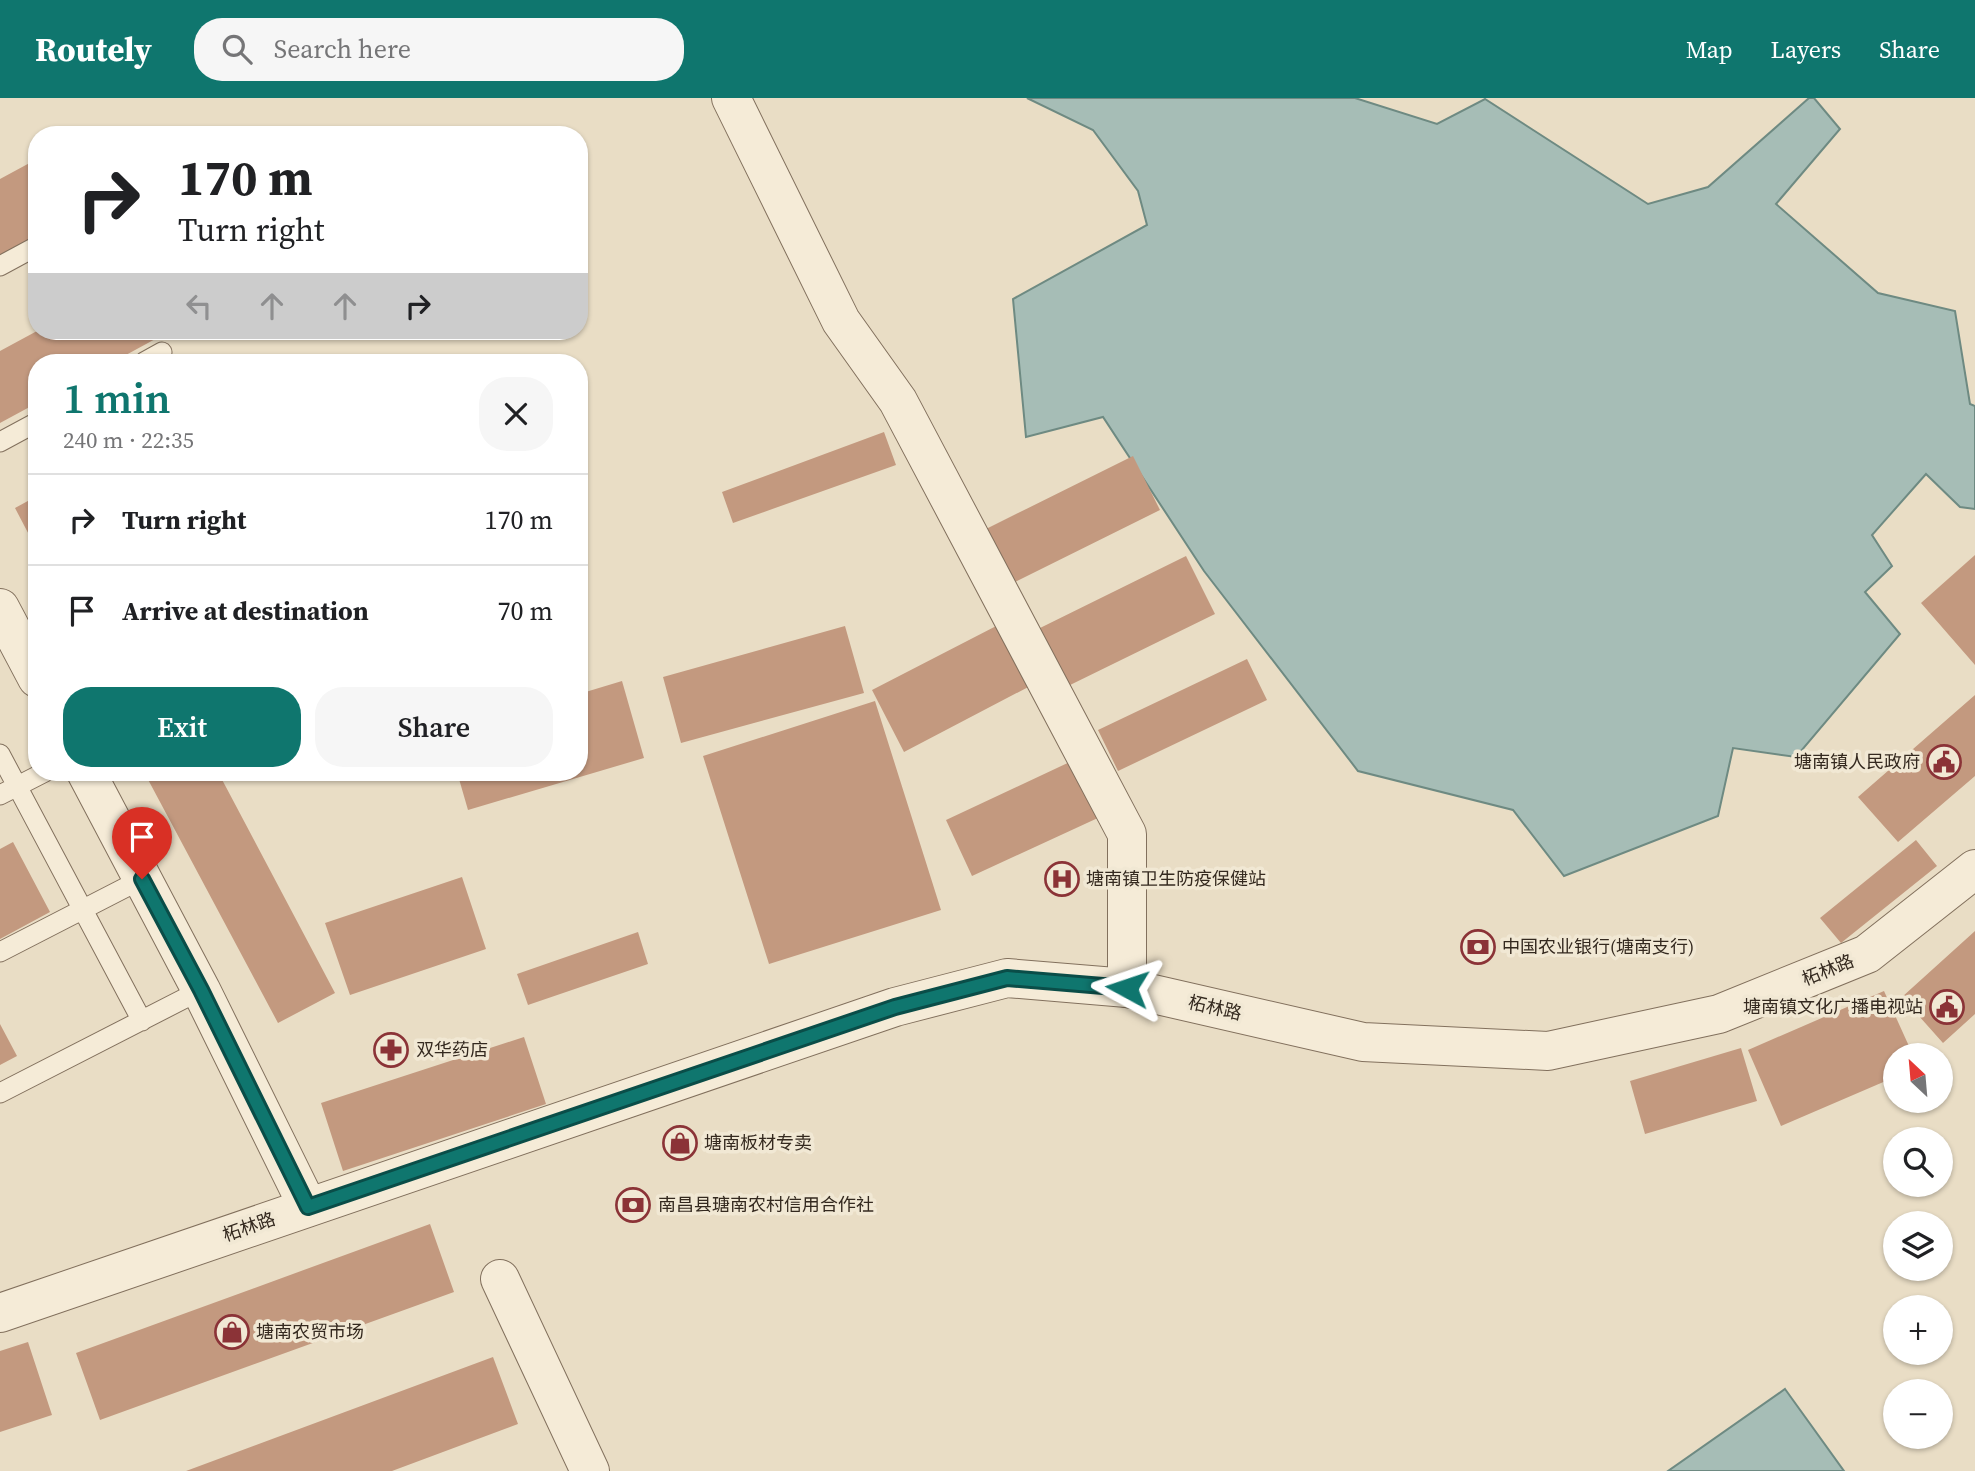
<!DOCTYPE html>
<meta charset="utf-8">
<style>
body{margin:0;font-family:"Source Serif 4","Noto Sans SC",serif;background:#f6f6f6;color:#202124;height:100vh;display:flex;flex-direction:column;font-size:26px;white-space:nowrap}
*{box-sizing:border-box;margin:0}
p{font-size:23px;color:#757577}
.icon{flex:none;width:38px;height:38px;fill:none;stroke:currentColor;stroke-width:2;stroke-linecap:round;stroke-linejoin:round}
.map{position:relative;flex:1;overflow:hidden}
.sheet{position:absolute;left:28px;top:256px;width:560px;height:427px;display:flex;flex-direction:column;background:#fff;border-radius:28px;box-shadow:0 2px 5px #0004}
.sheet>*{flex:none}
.hud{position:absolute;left:28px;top:28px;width:560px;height:214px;border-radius:28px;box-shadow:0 2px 5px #0004;background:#fff;color:#202124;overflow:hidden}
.needle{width:46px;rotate:334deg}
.fabs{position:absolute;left:1883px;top:945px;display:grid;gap:14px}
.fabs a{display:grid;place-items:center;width:70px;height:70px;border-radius:50%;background:#fff;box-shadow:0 2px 5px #0004;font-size:35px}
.pin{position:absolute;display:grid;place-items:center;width:60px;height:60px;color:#fff;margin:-72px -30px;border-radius:50% 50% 50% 0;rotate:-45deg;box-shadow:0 0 7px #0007}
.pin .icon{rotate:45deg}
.me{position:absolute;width:77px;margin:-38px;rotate:275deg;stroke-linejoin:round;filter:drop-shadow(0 0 5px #0008)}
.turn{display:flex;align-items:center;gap:24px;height:147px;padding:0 35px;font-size:32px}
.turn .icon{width:91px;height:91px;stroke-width:2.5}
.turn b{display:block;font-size:49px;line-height:60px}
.lanes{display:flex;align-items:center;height:66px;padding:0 35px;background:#0003;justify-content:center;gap:35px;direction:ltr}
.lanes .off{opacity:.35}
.round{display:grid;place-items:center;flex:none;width:74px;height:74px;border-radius:28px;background:#f6f6f6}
.head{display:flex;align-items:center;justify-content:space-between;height:119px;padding:0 35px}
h1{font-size:42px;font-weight:600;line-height:52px;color:#0f766e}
.primary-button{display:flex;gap:14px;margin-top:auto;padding:14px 35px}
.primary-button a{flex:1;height:80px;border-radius:28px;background:#0f766e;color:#fff;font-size:28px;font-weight:600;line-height:80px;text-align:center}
.primary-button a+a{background:#f6f6f6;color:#202124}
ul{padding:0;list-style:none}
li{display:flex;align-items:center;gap:21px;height:91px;padding:0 35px;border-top:2px solid #e0e0e0}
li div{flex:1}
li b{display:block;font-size:26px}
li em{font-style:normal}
header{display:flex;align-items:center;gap:42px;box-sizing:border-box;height:98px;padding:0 35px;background:#0f766e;color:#fff}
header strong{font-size:33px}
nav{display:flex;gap:38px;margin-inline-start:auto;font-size:24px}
.search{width:490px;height:63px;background:#f6f6f6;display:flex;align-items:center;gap:18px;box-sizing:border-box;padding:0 24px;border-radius:28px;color:#757577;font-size:26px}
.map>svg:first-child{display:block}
</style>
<header>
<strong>Routely</strong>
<div class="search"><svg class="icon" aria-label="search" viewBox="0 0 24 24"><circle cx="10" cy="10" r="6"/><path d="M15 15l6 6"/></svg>Search here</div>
<nav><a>Map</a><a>Layers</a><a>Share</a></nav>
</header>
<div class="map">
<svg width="1975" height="1373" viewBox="0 0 1975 1373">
<rect width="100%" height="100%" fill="#e9ddc5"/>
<path fill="#a6bdb6" stroke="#6e8a82" stroke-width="2" d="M1027,0H1355L1437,26L1485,1L1648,106L1708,89L1809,0H1814L1840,31L1776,106L1878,195L1955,213L1970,306L1975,308V411L1960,409L1926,376L1872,437L1892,468L1865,494L1900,536L1796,659L1733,650L1718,718L1564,778L1513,712L1358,673L1204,473L1103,319L1026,339L1013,201L1147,127L1138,93L1093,32Z
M1785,1291L1844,1373H1668Z"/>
<path fill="#c3997f" d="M37,61V139L0,160V81Z
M37,233H170L113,264H37V305L0,325V253Z
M884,334L896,367L733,425L722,394Z
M1133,358L1160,412L1013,485L986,431Z
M37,398V452L15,410Z
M1975,457V567L1921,505Z
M1186,458L1215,516L1066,589L1038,531Z
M1002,525L1034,586L904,654L872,592Z
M845,528L864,595L681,645L663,579Z
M1247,561L1267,602L1118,673L1098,632Z
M622,583L644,660L468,712L457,674H579V596Z
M1975,597V678L1898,744L1858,699Z
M875,603L941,812L769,866L703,658Z
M1074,662L1100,719L972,778L946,722Z
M144,674H218L335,895L278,925Z
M1916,742L1937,768L1841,845L1820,820Z
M13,744L50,814L0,841V751Z
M462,779L486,851L350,897L325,825Z
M1975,833V916L1943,945L1902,899Z
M638,834L648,866L528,907L517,876Z
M1884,893L1913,957H1895V979L1781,1028L1748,952Z
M0,926L17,958L0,967Z
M524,939L546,1006L343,1073L321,1005Z
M1741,950L1757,1003L1645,1036L1630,983Z
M430,1126L454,1194L100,1322L76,1255Z
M28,1244L52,1317L0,1334V1253Z
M493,1259L518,1326L392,1373H186Z"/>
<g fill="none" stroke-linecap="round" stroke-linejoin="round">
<g stroke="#82705d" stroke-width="21">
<path id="service" d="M0,168L37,148
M144,264L162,254
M0,344L37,324
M0,656L142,923
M0,697L45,674
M0,854L142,781
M0,995L201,892"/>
</g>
<g stroke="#82705d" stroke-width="40">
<path id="minor" d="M731,0L841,223L898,303L1127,736V890
M0,510L37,580
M86,674L201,892L308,1109
M500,1181L590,1373"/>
</g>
<g stroke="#82705d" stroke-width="40">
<path id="tertiary" d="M0,1215L895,909L1007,880L1127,890L1363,944L1548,953L1719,916L1867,856L1975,771"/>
</g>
<use href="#service" stroke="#f5ebd7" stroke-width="19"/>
<use href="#minor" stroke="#f5ebd7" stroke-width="38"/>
<use href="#tertiary" stroke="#f5ebd7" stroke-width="38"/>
</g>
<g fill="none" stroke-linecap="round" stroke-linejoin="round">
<g stroke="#0a4d48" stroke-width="18">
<path id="route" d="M142,781L201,892L308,1109L895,909L1007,880L1127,890"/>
</g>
<use href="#route" stroke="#0f766e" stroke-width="12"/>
</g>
<defs>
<g id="civic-ring" transform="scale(1.75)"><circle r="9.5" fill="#f1e8d4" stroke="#8b3337" stroke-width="1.5"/><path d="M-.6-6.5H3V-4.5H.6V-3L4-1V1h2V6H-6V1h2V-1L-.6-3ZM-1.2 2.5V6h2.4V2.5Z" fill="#8b3337"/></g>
<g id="hospital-ring" transform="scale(1.75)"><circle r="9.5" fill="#f1e8d4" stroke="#8b3337" stroke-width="1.5"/><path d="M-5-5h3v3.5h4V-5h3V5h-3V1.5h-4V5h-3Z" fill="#8b3337"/></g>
<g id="bank-ring" transform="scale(1.75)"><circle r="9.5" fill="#f1e8d4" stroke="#8b3337" stroke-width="1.5"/><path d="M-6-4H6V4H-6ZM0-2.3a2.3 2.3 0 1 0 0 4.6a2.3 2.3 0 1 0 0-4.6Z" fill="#8b3337"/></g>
<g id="pharmacy-ring" transform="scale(1.75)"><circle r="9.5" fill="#f1e8d4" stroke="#8b3337" stroke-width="1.5"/><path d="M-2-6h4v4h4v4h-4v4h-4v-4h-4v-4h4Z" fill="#8b3337"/></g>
<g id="shop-ring" transform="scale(1.75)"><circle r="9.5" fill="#f1e8d4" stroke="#8b3337" stroke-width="1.5"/><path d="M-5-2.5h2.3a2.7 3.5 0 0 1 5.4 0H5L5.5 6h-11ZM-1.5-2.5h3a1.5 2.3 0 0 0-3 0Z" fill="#8b3337"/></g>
</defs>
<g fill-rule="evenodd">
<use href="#civic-ring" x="1944" y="664"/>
<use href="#hospital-ring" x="1062" y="781"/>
<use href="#bank-ring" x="1478" y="849"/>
<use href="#civic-ring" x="1947" y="909"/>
<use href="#pharmacy-ring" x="391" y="952"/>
<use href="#shop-ring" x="680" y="1045"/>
<use href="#bank-ring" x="633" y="1107"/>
<use href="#shop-ring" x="232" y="1234"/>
</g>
<g text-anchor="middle" stroke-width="7" stroke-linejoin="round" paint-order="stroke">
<g font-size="18" fill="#34291f" stroke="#f1e8d4" text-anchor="start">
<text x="1920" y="670" text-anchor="end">塘南镇人民政府</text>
<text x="1086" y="787">塘南镇卫生防疫保健站</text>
<text x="1502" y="855">中国农业银行(塘南支行)</text>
<text x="1923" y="915" text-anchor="end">塘南镇文化广播电视站</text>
<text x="416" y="958">双华药店</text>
<text x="704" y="1051">塘南板材专卖</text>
<text x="658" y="1113">南昌县瑭南农村信用合作社</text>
<text x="256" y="1240">塘南农贸市场</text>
</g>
<g font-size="18" fill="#34291f" stroke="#f1e8d4">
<text transform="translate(1828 872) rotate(-22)" y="6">柘林路</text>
<text transform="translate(1215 910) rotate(13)" y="6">柘林路</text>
<text transform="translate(249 1129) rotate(-19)" y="6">柘林路</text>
</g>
</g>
</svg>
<div class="fabs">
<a><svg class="needle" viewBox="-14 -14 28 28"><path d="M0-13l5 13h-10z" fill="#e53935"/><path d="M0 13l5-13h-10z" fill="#757577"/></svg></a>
<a><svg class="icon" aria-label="search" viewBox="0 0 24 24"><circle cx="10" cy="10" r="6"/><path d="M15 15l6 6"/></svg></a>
<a><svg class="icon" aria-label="layers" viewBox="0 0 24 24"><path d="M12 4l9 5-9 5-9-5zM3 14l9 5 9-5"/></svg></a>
<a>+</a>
<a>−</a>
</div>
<div class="pin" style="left:142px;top:781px;background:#d93025"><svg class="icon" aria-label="arrive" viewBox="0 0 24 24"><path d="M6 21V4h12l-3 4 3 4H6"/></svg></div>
<svg class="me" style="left:1127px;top:890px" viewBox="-20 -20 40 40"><path d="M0-17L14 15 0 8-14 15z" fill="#0f766e" stroke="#fff" stroke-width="4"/></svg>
<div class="hud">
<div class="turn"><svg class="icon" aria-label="right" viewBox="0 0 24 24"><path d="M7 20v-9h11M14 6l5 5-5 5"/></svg><div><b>170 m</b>Turn right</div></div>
<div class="lanes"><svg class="icon off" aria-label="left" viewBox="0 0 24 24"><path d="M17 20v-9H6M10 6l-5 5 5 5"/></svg><svg class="icon off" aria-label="ahead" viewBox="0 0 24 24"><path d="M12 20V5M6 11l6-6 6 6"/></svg><svg class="icon off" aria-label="ahead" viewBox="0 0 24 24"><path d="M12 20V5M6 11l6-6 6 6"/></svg><svg class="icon" aria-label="right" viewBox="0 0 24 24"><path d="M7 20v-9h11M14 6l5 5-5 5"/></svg></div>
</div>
<section class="sheet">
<div class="head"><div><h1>1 min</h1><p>240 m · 22:35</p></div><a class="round"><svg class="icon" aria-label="close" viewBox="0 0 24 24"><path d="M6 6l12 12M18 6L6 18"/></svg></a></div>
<ul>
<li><svg class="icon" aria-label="right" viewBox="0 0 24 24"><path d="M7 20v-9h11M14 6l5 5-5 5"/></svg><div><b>Turn right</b></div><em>170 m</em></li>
<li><svg class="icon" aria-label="arrive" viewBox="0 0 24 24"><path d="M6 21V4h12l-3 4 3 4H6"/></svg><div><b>Arrive at destination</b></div><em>70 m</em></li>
</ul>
<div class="primary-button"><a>Exit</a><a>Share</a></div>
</section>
</div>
